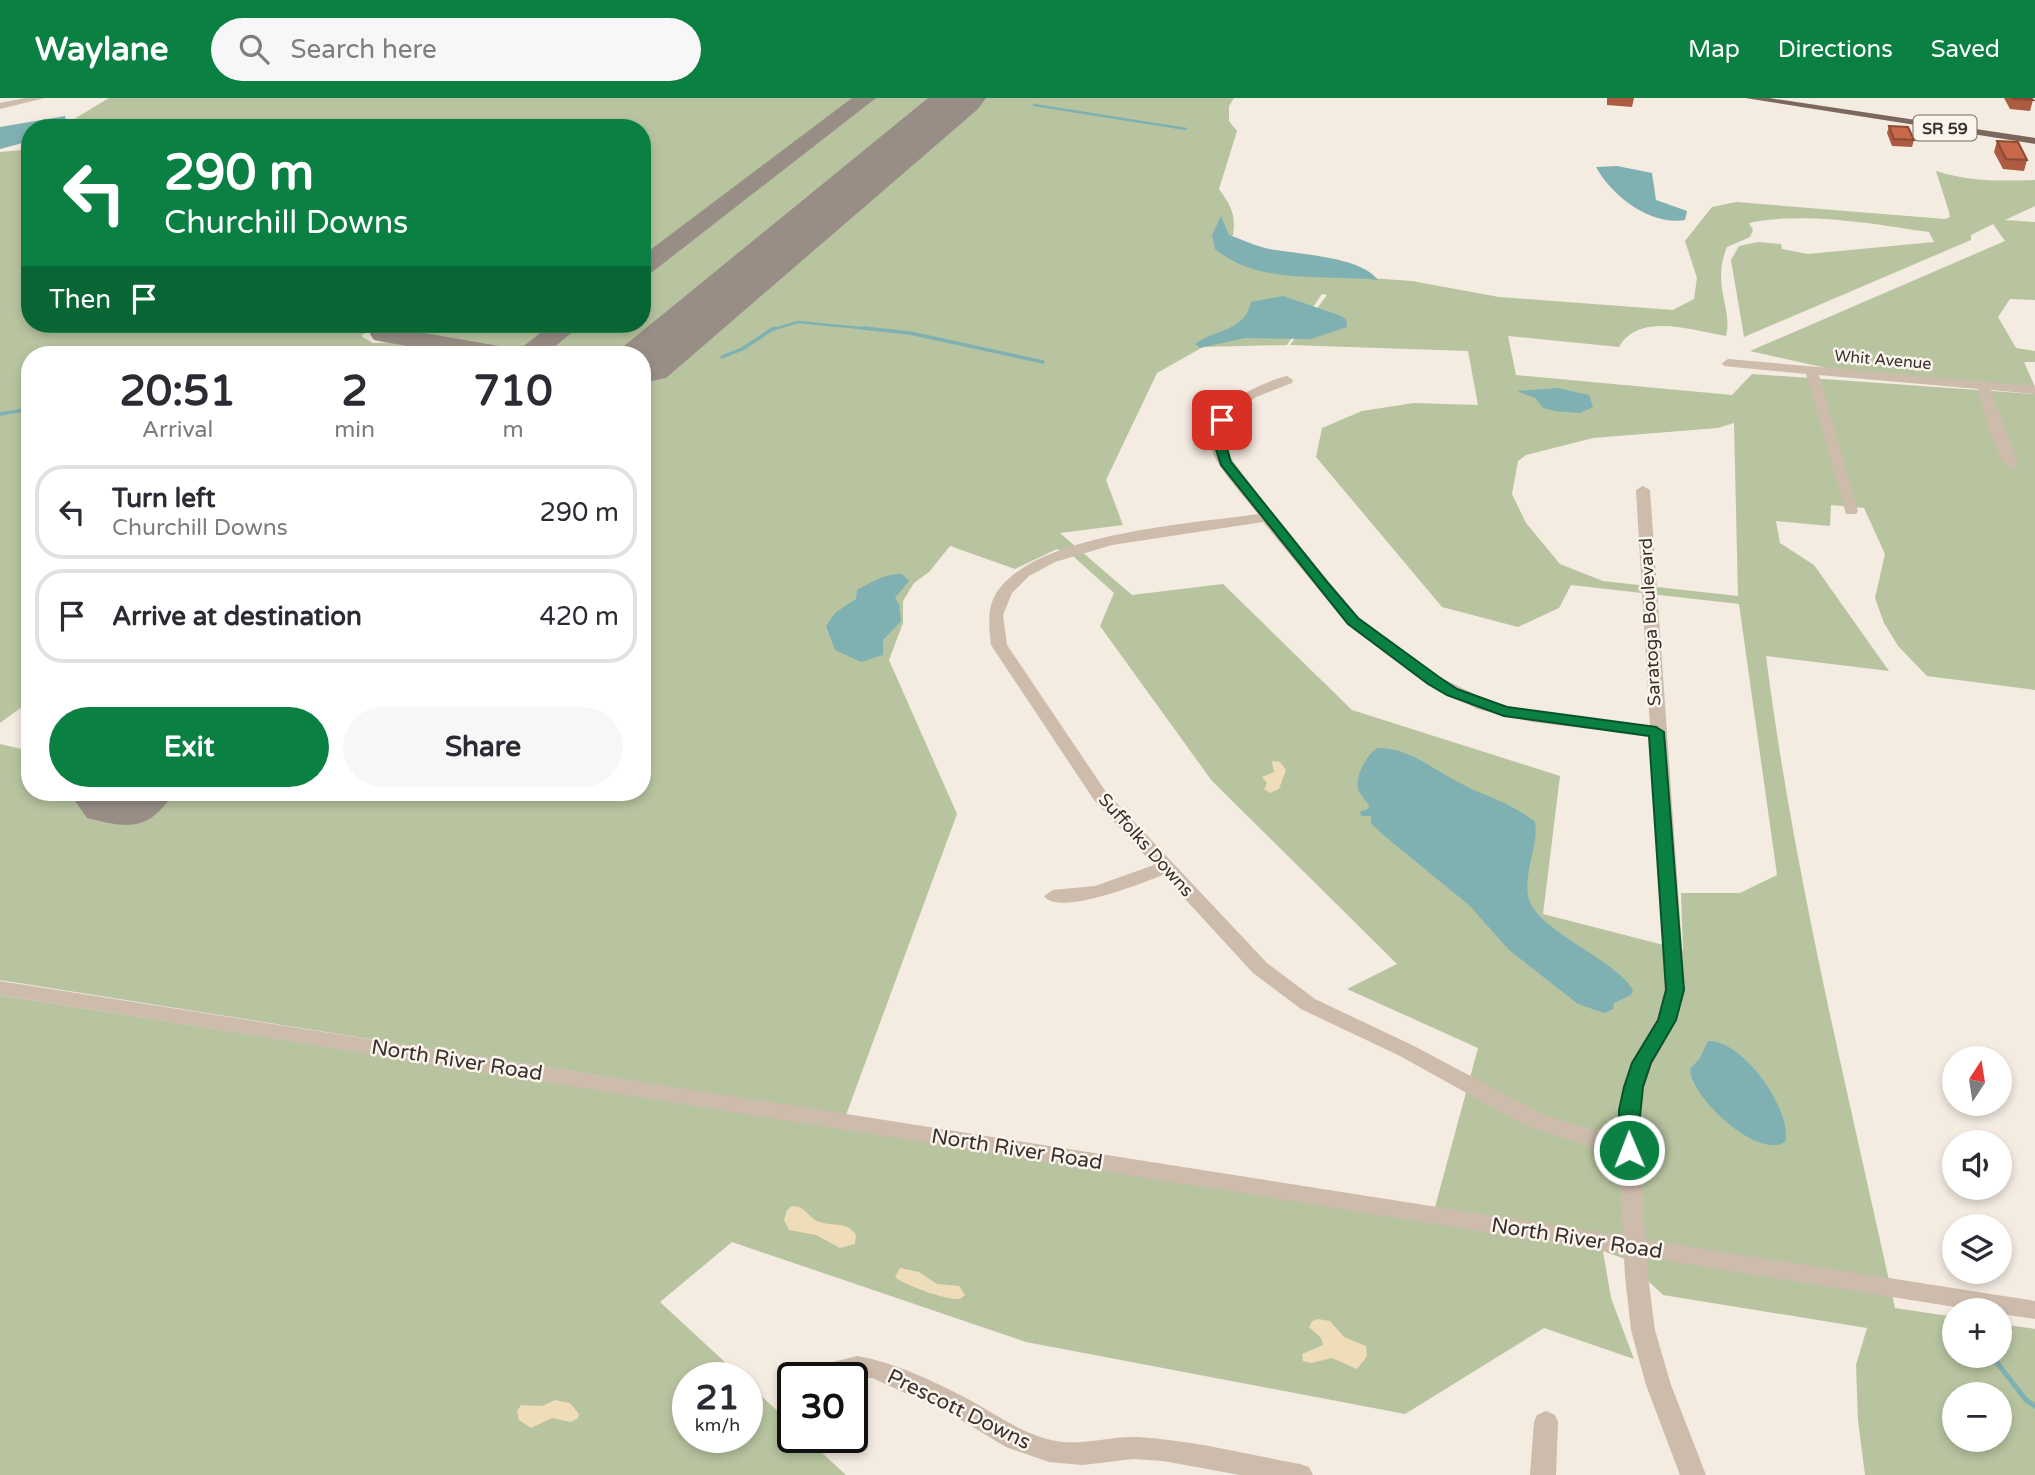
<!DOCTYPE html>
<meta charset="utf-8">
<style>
body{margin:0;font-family:"Varela Round",sans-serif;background:#f7f7f7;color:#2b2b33;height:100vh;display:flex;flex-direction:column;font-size:26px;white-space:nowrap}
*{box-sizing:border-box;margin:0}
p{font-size:23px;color:#7c7c81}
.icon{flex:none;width:38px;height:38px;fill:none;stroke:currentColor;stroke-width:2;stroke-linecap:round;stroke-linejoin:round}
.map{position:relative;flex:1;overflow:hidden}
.panel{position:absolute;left:21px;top:248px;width:630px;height:455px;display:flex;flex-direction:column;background:#fff;border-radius:28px;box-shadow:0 4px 10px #0003}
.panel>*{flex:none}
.top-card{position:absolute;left:21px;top:21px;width:630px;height:214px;border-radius:28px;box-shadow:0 4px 10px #0003;background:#0b8043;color:#fff;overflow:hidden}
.needle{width:46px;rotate:12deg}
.controls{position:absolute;left:1942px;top:948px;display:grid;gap:14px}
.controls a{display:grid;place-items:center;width:70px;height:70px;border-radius:50%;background:#fff;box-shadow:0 4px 10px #0003;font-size:35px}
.speed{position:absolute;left:672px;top:1264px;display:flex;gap:14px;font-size:35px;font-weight:700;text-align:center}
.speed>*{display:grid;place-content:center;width:91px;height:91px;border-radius:50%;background:#fff;box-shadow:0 4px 10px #0003;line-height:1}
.speed small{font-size:18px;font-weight:400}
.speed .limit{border:4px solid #111;border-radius:10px;background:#fff;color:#111}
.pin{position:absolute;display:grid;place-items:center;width:60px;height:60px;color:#fff;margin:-30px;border-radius:14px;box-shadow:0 4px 10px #0006}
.me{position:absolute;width:77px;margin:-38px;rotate:359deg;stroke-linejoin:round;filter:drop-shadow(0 0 5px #0008)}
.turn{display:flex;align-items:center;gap:24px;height:147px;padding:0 28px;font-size:32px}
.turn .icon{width:91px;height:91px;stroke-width:2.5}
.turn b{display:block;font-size:49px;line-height:60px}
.then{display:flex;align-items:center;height:66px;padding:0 28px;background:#0003;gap:14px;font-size:26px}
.eta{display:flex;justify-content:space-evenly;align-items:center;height:119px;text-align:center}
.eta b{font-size:42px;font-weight:700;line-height:49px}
.primary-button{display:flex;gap:14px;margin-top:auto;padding:14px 28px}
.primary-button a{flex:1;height:80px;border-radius:42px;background:#0b8043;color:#fff;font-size:28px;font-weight:700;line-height:80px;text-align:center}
.primary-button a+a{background:#f7f7f7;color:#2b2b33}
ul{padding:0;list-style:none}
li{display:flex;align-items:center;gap:21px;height:94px;margin:0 14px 10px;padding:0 14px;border:4px solid #e1e1e2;border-radius:28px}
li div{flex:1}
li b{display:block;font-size:26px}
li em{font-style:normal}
header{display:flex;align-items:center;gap:42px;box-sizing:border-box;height:98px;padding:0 35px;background:#0b8043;color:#fff}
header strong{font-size:33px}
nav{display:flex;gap:38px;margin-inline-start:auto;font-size:24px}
.search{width:490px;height:63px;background:#f7f7f7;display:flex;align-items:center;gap:18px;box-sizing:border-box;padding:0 24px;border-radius:38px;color:#7c7c81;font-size:26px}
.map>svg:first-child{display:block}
</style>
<header>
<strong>Waylane</strong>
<div class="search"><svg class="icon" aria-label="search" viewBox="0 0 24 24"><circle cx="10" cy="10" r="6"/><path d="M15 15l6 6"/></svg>Search here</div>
<nav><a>Map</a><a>Directions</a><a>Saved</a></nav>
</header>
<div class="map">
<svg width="2035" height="1377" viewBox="0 0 2035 1377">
<rect width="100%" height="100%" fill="#f4ebe1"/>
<path fill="#b8c4a0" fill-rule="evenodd" d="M109,0H857L642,164V30H59Z
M873,0H947L636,257H548V250L579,226H642V177Z
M972,0H1234L1229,8V23L1237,33L1219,91C1231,108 1236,116 1233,137L1215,151L1341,178L1412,183L1499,199L1673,212L1694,201L1697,180L1685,143L1712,109L1736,104L1945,121L1950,119L1949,114L1936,73C1971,84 1999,83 2035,82V108L2005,122L2035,124V202L2010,201L1998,219L2016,250L2035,253V264H2024L2035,289L1826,270L1750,253L2005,143L1993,126L1971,137V142L1744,239L1731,162L1739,148L1758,144L1781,146L1782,151L1808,156L1934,144L1929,134C1876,126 1802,113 1749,125L1753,132L1750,139L1727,149C1711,188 1733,209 1726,238C1695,233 1639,213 1619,249L1508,238L1516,277L1732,297L1752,276L2035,296V592L1927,578L1898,548L1884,525L1875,500L1885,456L1864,410L1831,407L1830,428L1776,423L1780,445L1814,467L1889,573L1766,558C1794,778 1848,994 1895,1210L1955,1219V1258H2000V1226L2035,1231V1377H1865L1858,1322L1856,1267L1867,1230L1663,1197L1625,1161L1603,1153L1611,1200L1634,1261L1544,1230L1405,1316L1026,1244L732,1144L660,1204L741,1279H688V1339H747V1285L793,1327V1339H805L846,1377H0V897L1431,1124L1478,950L1347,891L1397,866L1212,683L1100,528L1114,495L1073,458L1057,451L1015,471L950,448L929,474L914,485L903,503V525L889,562L957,716L846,1017L0,882V646L30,653V695H106L137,705L149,695H642V278ZM1322,196L1327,197L1290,247L1468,253L1478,307L1414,305L1362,313L1322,330L1316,359L1442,509L1518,529L1559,510L1571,487L1739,506L1777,777L1740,795H1681L1683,852L1543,816L1560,678L1352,612L1223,486L1132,497L1060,435L1123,427L1106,382L1157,275L1203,249L1287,247ZM1734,325L1738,498L1603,483L1560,466L1526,425L1512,396L1518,363L1526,357L1593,340L1718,330ZM1955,1297H2000V1342H1955Z
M30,48V226H560L531,247L511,252L413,236L395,227L373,229L361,238L373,245L406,244L482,257H30V603L0,625V54L22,52Z"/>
<path fill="#efdcb8" d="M1272,663L1280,664L1286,672L1279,691L1270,695L1264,691L1267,685L1262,679L1274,674Z
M792,1108C807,1108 807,1120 820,1124C834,1129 847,1123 856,1137L855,1146L840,1150L816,1137L789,1132L784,1122L787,1112Z
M900,1170L919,1174L937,1186L959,1188L965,1197L960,1201C946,1202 906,1188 895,1179Z
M1318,1221L1330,1223L1344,1239L1366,1248L1367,1258L1357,1271L1332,1260L1311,1265L1303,1263L1302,1256L1323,1247L1321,1240L1309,1229L1312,1223Z
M555,1302L570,1305L579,1316L578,1320L571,1324L552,1320L531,1330L519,1322L517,1313L521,1307L542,1308Z"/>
<path fill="#7fb0b2" d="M65,18L66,22L52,30H30V43L0,51V29Z
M1617,68L1652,75L1656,102L1687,113L1685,122C1650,128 1611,97 1596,69Z
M1221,118L1229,137C1241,141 1253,147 1265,150C1295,157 1359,157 1378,182C1324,176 1260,188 1215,151L1212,137Z
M1283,198L1339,217L1346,221L1347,229L1311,241L1245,240L1200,250L1195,246C1218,230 1244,234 1251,204Z
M1558,290L1589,297L1593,309L1580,315L1555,313L1543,310L1535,300L1517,293Z
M902,476L909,483L895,500L899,506L901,523L883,542V557L861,564L835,552L826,528L836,514L856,501L857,492C872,484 885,475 902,476Z
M1378,650C1409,650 1431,670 1458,684C1485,699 1509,703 1535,724C1539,746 1524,772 1528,798C1535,833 1615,860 1633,892L1631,897L1614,905L1613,911L1604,915L1578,906L1509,852L1470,808L1381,735L1371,725V718H1362L1359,714L1368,711L1369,707C1366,702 1361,698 1359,693C1353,681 1367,655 1378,650Z
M1708,943C1742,941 1793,1012 1785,1044C1757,1062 1690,998 1690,971L1700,960Z"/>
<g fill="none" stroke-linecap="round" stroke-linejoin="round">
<path stroke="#7fb0b2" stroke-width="2.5" d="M1034,7L1186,31
M771,232L798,224L881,232"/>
<path stroke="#7fb0b2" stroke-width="3.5" d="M863,230L910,235L1043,264
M722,259L742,251L774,230
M30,313L25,317L30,319
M0,316L30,311"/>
<path stroke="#7fb0b2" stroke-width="5" d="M1995,1262L2026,1302L2035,1308"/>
<path fill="#988e86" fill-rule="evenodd" d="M852,0H876L651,175L642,178V158Z
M552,226H582L545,257H459L384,244L374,242L370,236L374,230L384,228L505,249L516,254Z
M645,255L655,257L659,263L652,271L642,273V257H635Z"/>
<path fill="#988e86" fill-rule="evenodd" d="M928,0H986L978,11L666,280L642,285V257H613Z
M77,695H174C148,733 130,731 87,720L73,700Z"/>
<path fill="#cdbbac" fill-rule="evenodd" d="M25,0H45L0,11V5Z
M1728,261L2035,288V296L1991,292L2019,367L2012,371C1996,366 1983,307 1978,291L1819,277L1858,413L1856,416H1846L1806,276L1724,268L1722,265Z
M1287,278L1293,282L1292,285L1256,299L1234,316L1224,336L1227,355L1272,416L1359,520L1439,579L1489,603L1532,614L1650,628L1636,392L1643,388L1650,392L1685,892L1677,917L1643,989L1639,1039L1648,1178L1655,1232L1671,1287L1706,1377H1680L1646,1287L1631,1232L1625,1178L1619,1057L1528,1029L1400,958L1301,911L1253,875L1163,777C1142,785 1059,819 1044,798L1053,792L1095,788L1154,767L1094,702L991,547C989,527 986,508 999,491C1042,435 1190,426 1258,416C1246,401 1219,371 1213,355C1197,313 1256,286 1287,278ZM1263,424L1347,526L1427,585L1477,611L1532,624L1650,638L1665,892C1650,951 1616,973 1618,1040L1544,1017L1414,948L1315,901L1267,865L1106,694L1007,547L1003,517L1012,495L1029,478L1055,464L1112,447Z
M857,1258C894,1264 933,1283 966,1300C993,1314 1017,1333 1047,1341C1077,1350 1106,1338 1137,1339C1191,1342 1246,1356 1300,1366L1309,1369L1313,1377H1240L1163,1363L1133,1361L1083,1367L1049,1364L1006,1349L948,1314L872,1280L816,1279L814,1275L817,1268Z
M1546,1313L1555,1317L1558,1324L1556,1377H1530L1534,1324L1537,1317Z"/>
<path fill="#cdbbac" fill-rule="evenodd" d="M0,883L2035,1203V1221L2000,1216V1213H1980L0,897Z"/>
<path fill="#7d675c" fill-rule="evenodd" d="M1745,0H1769L2035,40V46Z"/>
</g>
<path fill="#ac5a40" d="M1607,0H1634L1632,9L1607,7Z
M2004,0H2031L2033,2L2030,13L2010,11Z
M1889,28L1914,42L1912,49L1892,48L1887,35Z
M1997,43L2027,62L2024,73L2003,71L1994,54Z"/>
<path fill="#c8694b" stroke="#8c4a34" stroke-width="2" d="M2012,0H2031L2033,2L2013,1Z
M1889,28L1908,29L1914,42L1894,41Z
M1997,43L2018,44L2027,62L2006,61Z"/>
<path fill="#0b8043" stroke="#07532c" stroke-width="2" d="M1218,320L1228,322L1223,336L1231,364L1328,485L1358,520L1439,579L1457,591L1507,609L1656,629L1664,634L1684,892L1676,922L1651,965L1643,989L1636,1057H1622L1620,1052L1619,1012L1624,989L1632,965L1658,922L1666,892L1649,638L1504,618L1447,597L1428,586L1348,526L1221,367L1211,336Z"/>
<g text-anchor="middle" stroke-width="5" stroke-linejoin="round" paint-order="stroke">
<rect fill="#fbf5ee" stroke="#756b66" stroke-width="2" x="1913.5" y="17.5" width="63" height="25" rx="5"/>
<g font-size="16" font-weight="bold" fill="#3b302b">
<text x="1945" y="36">SR 59</text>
</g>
<g font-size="16" fill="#3b302b" stroke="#fbf5ee">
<text transform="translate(1883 261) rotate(5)" y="6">Whit Avenue</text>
</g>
<g font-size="18" fill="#3b302b" stroke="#fbf5ee">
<text transform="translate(1650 524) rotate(-93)" y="6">Saratoga Boulevard</text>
<text transform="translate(1146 747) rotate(48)" y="6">Suffolks Downs</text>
</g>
<g font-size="21" fill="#3b302b" stroke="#fbf5ee">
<text transform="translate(457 962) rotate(9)" y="7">North River Road</text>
<text transform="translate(1017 1051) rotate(9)" y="7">North River Road</text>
<text transform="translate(1577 1140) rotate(9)" y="7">North River Road</text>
<text transform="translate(959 1311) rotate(26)" y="7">Prescott Downs</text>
</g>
</g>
</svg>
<div class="controls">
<a><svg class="needle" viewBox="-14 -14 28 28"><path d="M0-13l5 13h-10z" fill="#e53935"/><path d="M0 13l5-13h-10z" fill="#7c7c81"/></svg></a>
<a><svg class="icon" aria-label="sound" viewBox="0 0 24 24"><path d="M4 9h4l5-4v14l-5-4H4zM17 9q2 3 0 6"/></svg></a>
<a><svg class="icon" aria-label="layers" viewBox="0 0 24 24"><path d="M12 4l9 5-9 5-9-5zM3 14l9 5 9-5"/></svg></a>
<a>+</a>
<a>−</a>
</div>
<div class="speed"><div>21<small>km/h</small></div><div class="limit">30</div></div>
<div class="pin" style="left:1222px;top:322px;background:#d93025"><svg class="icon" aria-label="arrive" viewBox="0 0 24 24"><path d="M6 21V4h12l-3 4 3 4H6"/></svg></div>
<svg class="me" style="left:1629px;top:1052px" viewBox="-20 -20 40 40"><circle r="17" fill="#0b8043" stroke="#fff" stroke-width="3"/><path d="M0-11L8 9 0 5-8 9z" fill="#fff"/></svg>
<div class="top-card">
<div class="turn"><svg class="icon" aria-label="left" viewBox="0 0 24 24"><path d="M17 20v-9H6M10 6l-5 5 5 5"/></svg><div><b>290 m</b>Churchill Downs</div></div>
<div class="then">Then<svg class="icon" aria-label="arrive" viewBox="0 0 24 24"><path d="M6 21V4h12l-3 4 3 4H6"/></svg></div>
</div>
<section class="panel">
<div class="eta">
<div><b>20:51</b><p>Arrival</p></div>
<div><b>2</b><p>min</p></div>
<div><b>710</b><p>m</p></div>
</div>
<ul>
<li><svg class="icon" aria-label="left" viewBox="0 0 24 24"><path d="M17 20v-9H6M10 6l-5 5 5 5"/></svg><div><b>Turn left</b><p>Churchill Downs</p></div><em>290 m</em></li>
<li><svg class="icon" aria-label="arrive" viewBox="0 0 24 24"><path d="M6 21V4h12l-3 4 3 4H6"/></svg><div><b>Arrive at destination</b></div><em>420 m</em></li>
</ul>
<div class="primary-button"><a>Exit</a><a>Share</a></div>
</section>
</div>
